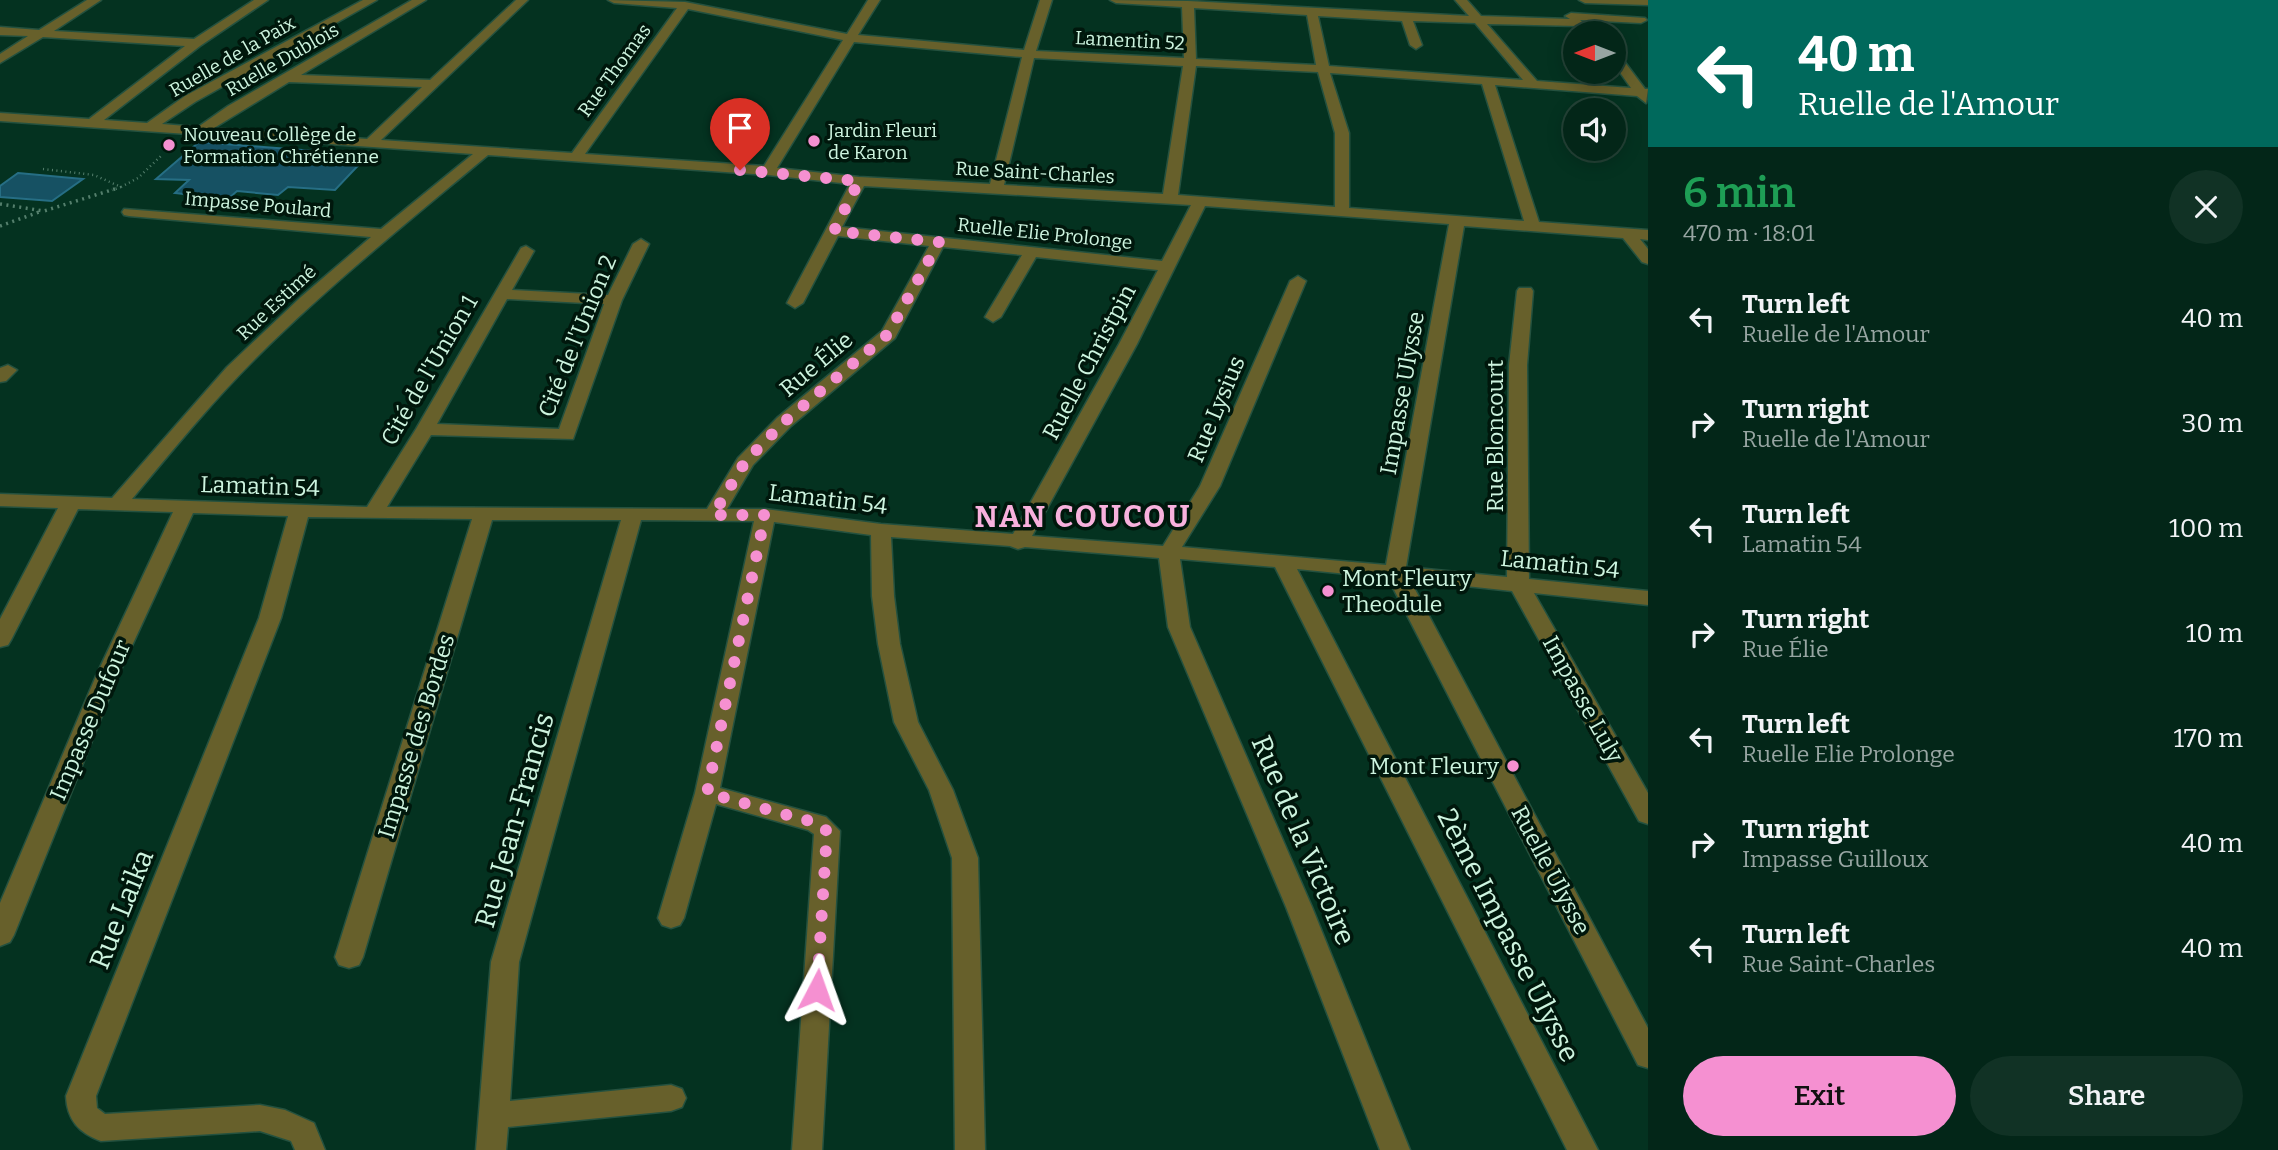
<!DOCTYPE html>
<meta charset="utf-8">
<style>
body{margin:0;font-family:Bitter,serif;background:#113225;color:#f1f3f6;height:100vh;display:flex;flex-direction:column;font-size:26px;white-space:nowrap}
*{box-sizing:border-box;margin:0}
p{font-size:23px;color:#97a5a2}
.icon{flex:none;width:38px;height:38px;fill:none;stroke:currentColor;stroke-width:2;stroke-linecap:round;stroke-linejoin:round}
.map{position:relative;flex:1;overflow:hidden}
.sheet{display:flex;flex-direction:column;background:#032618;width:630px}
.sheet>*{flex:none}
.guide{background:#00695c;color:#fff;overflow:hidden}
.needle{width:46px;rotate:270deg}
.fabs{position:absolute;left:1563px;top:21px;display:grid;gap:14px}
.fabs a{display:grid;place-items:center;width:63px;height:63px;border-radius:50%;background:#032618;box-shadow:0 4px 18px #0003,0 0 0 2px #244337;font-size:35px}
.pin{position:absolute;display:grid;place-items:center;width:60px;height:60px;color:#fff;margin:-72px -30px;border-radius:50% 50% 50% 0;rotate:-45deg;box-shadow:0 0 7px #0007}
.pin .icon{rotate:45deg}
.me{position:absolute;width:77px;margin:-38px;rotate:4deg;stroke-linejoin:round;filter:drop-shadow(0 0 5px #0008)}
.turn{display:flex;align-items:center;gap:24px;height:147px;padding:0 35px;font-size:32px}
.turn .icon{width:91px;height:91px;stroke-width:2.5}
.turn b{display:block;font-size:49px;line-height:60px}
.round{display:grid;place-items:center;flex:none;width:74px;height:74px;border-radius:37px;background:#113225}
.headline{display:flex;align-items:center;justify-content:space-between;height:119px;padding:0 35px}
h1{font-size:42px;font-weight:600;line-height:52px;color:#1e9e55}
.primary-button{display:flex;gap:14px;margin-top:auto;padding:14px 35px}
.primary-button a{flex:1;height:80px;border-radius:42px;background:#f590d1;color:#111;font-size:28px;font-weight:600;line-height:80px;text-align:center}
.primary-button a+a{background:#113225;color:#f1f3f6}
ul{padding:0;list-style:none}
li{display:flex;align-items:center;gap:21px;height:105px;padding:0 35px}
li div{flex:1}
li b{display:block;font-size:26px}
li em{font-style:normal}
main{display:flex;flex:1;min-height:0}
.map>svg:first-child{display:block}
</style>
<main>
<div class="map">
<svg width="1648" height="1150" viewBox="0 0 1648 1150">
<rect width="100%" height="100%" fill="#043220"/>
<path fill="#165163" stroke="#266e84" stroke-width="2" d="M199,142L368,155L335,190L288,187L278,195L237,191L228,199L175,193L189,180L156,179Z
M18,173L83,179L52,201L0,197V186Z"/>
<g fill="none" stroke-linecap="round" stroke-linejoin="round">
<g stroke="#24513f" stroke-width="3">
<path id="minor" d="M87,0H101L54,31L194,39L254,0H268L200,46L104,120L147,123L185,96L363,0H377L195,102L162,124L198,127L228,106L412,0H426L301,75L430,80L516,0H528L381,140L572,153L677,8L614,3L608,0L685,2L847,34L868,0H880L858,35L1024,50L1040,0H1052L1036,51L1184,58L1182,7L1116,3L1110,0L1188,1L1469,16L1455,0H1467L1481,16L1570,19L1565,16L1571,13L1645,18L1647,20L1641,23L1580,20L1584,23L1578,26L1487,24L1537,81L1631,88L1614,64V52L1618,53L1645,89H1648L1646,103L1637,96L1495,85L1539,222L1648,230V240L1640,239L1648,249V264L1642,262L1623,238L1464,226L1406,567L1507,577L1509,365L1517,291L1519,288H1531L1533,291L1527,365L1529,579L1648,591V605L1534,593L1648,793V824L1639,821L1512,591L1410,580L1648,1028V1068L1638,1065L1388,578L1297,569L1598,1150H1567L1275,567L1180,559L1190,627L1312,907L1410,1150H1380L1286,907L1168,627L1159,558L1025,547L1018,549L1010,546L891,537L894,596L900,644L918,722L953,790L978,858L985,1150H955L952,858L929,790L894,722L878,644L872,596L871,535L774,522L720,788L826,817L840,831L822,1150H792L814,834L808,830L716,804L684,918L680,925L671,928L662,925L658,918L695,793L754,521L641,520L519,962L510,1101L671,1085L682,1089L686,1098L682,1107L671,1111L508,1127L506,1150H476L491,962L621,520H492L363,957L359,965L349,968L339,965L335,957L472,519L308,517L281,618L96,1096L97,1108L105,1114L260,1105L285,1110L314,1123L325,1150H295L291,1141L260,1131L101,1141C79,1133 67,1120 66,1096L259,618L288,516L193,513L118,676L14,935L10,942L0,946V903L96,676L173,512L78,509L11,640L8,645L0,647V619L58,508L0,506V494L112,498L227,367L301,297L371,237L129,216L124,215L122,212L124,209L381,229L473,154L0,121V113L89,119L185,46L43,37L0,63V54L28,36L0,35V27L39,30ZM1194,8L1307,15L1316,65L1196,59ZM688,9L843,40L764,166L585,154ZM1318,16L1402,21L1410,45L1416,49L1422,45L1413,21L1475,23L1523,80L1329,66ZM854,42L1022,57L990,184L859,177L777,168ZM1034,58L1183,66L1163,194L1004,185ZM1196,66L1318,72L1335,133V207L1178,195ZM1330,73L1482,84L1524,221L1349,208V133ZM289,82L422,87L367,139L214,128ZM488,155L768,175L850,184L787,303L795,308L803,303L838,236L929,246L882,331L777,418L738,458L707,509L387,507L431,435L573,439L622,300L649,244L641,239L633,244L608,295L512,290L534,251L526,246L521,248L416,429L367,507L132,499C172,451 211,403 255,359C328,286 409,221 488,155ZM864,186L1191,205L1162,261L842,227ZM1205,206L1449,224L1386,565L1182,547L1220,486L1306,281L1298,276L1290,281L1200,486L1163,546L1032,536L1137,344ZM943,247L1022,255L985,317L993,322L1001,317L1036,257L1158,270L1119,344L1013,534L881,524L765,509H727L753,465L791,426L895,338ZM507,299L604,304L559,429L437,424Z
M1579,0H1648V5L1585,3Z
M8,365L17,370L6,381L0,382V368Z"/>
</g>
<path stroke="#547f6c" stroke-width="2.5" stroke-dasharray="1 3.5" stroke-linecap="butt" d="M43,169L94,175L121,187L112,190
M121,187L138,178L163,154"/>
<path stroke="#547f6c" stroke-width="3.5" stroke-dasharray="2 4.5" stroke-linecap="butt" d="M0,204L44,211L118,188
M0,226L42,211"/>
<use href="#minor" fill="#67602b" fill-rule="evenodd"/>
</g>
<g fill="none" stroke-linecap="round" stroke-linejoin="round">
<path stroke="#f590d1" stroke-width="12" stroke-dasharray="0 21.6" d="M740,170L859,181L834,231L939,242L888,334L784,422L745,462L713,515H765L707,793L817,823L827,831L817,990"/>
</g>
<g fill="#f590d1" stroke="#00170c" stroke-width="2.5">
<circle cx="814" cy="141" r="7"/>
<circle cx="169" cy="145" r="7"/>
<circle cx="1328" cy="591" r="7"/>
<circle cx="1513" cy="766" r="7"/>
</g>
<g text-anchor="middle" stroke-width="7" stroke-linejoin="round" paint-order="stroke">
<g font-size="19" fill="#cdf4df" stroke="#00170c">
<text transform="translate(1130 40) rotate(3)" y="7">Lamentin 52</text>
<text transform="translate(232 56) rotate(-30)" y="7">Ruelle de la Paix</text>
<text transform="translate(282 59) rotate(-30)" y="7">Ruelle Dublois</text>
<text transform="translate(614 70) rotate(-54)" y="7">Rue Thomas</text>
<text transform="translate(1035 172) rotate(3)" y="7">Rue Saint-Charles</text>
<text transform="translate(258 204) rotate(5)" y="7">Impasse Poulard</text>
<text transform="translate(1045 233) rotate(6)" y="7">Ruelle Elie Prolonge</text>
<text transform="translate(276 302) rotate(-43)" y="7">Rue Estimé</text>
</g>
<g font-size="19" fill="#cdf4df" stroke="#00170c" text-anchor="start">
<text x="828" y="137">Jardin Fleuri<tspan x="828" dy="22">de Karon</tspan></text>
<text x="183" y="141">Nouveau Collège de<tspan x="183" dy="22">Formation Chrétienne</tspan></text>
</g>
<g font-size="23" fill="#cdf4df" stroke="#00170c">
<text transform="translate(577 336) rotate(-68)" y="8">Cité de l'Union 2</text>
<text transform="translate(1089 362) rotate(-62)" y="8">Ruelle Christpin</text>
<text transform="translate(816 364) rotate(-40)" y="8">Rue Élie</text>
<text transform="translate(429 370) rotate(-60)" y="8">Cité de l'Union 1</text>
<text transform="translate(1402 393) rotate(-80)" y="8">Impasse Ulysse</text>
<text transform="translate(1216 409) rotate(-67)" y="8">Rue Lysius</text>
<text transform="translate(1495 436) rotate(-90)" y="8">Rue Bloncourt</text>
<text transform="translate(260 486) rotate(2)" y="8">Lamatin 54</text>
<text transform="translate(828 499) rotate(7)" y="8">Lamatin 54</text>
<text transform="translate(1560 564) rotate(6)" y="8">Lamatin 54</text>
<text transform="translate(1583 699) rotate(61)" y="8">Impasse Luly</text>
<text transform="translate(90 720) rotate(-67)" y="8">Impasse Dufour</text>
<text transform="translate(416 736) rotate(-73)" y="8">Impasse des Bordes</text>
<text transform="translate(1551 870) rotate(62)" y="8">Ruelle Ulysse</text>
</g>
<g font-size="23" fill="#cdf4df" stroke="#00170c" text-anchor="start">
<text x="1342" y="586">Mont Fleury<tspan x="1342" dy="26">Theodule</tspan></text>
<text x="1499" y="774" text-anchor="end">Mont Fleury</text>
</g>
<g font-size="28" fill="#cdf4df" stroke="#00170c">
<text transform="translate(514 820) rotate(-74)" y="10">Rue Jean-Francis</text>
<text transform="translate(1304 840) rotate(67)" y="10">Rue de la Victoire</text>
<text transform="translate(121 909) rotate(-68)" y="10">Rue Laika</text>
<text transform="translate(1509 935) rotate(63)" y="10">2ème Impasse Ulysse</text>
</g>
<g font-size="30" font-weight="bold" letter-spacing="2" fill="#f8b1dd" stroke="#00170c">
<text x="1083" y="527">NAN COUCOU</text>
</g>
</g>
</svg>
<div class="fabs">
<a><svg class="needle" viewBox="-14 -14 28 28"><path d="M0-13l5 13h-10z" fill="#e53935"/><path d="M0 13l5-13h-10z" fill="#97a5a2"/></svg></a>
<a><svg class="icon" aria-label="sound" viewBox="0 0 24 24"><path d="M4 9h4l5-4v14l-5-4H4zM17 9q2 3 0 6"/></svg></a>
</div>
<div class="pin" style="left:740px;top:170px;background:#d93025"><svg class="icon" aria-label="arrive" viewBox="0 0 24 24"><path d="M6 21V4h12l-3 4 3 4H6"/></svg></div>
<svg class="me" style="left:817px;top:990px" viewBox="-20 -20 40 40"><path d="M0-17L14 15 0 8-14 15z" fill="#f590d1" stroke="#fff" stroke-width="4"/></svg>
</div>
<section class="sheet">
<div class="guide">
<div class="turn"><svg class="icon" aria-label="left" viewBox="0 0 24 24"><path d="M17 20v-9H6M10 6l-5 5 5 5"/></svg><div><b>40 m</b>Ruelle de l'Amour</div></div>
</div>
<div class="headline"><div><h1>6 min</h1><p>470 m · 18:01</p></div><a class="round"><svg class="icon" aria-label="close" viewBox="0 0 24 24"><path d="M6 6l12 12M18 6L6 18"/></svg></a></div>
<ul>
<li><svg class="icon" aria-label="left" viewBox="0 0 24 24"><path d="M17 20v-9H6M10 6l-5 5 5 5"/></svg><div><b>Turn left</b><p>Ruelle de l'Amour</p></div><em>40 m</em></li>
<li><svg class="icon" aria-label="right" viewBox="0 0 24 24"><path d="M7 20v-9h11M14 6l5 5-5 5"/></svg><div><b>Turn right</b><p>Ruelle de l'Amour</p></div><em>30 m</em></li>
<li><svg class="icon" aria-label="left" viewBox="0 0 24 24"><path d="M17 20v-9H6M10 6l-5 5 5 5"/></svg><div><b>Turn left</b><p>Lamatin 54</p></div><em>100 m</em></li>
<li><svg class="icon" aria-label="right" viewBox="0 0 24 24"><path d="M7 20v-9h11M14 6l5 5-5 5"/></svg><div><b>Turn right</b><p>Rue Élie</p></div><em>10 m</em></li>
<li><svg class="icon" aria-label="left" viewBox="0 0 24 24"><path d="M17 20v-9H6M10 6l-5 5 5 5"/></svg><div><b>Turn left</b><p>Ruelle Elie Prolonge</p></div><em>170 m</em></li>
<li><svg class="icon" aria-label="right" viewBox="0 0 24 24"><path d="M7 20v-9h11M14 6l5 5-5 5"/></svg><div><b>Turn right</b><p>Impasse Guilloux</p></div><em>40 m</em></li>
<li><svg class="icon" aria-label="left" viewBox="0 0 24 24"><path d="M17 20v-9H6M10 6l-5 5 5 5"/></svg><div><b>Turn left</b><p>Rue Saint-Charles</p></div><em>40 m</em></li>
</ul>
<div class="primary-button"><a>Exit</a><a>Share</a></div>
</section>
</main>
